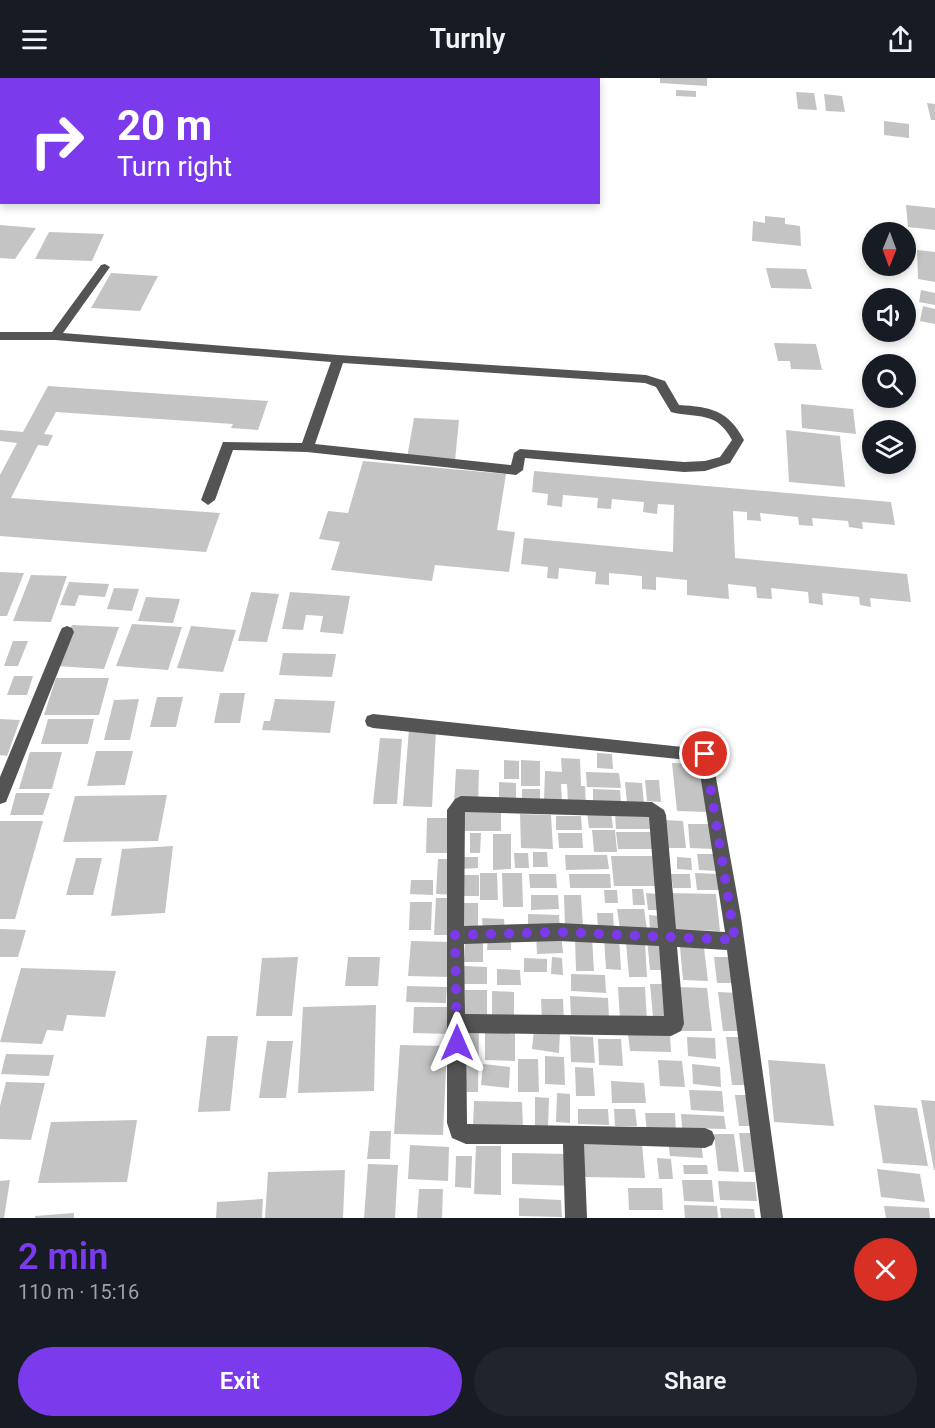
<!DOCTYPE html>
<meta charset="utf-8">
<style>
body{margin:0;font-family:Roboto,sans-serif;background:#20242c;color:#f1f3f6;height:100vh;display:flex;flex-direction:column;font-size:22px;white-space:nowrap}
*{box-sizing:border-box;margin:0}
p{font-size:20px;color:#9ea1a6}
.icon{flex:none;width:33px;height:33px;fill:none;stroke:currentColor;stroke-width:2;stroke-linecap:round;stroke-linejoin:round}
.map{position:relative;height:1140px;overflow:hidden}
.panel{display:flex;flex-direction:column;background:#171b24;flex:1}
.panel>*{flex:none}
.guide{position:absolute;left:0px;top:0px;width:600px;height:126px;box-shadow:0 3px 9px #0003;background:#7c3aed;color:#fff;overflow:hidden}
.needle{width:39px;rotate:181deg}
.controls{position:absolute;left:862px;top:144px;display:grid;gap:12px}
.controls a{display:grid;place-items:center;width:54px;height:54px;border-radius:50%;background:#171b24;box-shadow:0 3px 9px #0003;font-size:30px}
.pin{position:absolute;display:grid;place-items:center;width:51px;height:51px;color:#fff;margin:-26px;border:3px solid #fff;border-radius:50%;box-shadow:0 2px 6px #0007}
.me{position:absolute;width:66px;margin:-33px;rotate:0deg;stroke-linejoin:round;filter:drop-shadow(0 0 4px #0008)}
.turn{display:flex;align-items:center;gap:21px;height:126px;padding:0 18px;font-size:27px}
.turn .icon{width:78px;height:78px;stroke-width:2.5}
.turn b{display:block;font-size:42px;line-height:51px}
.round{display:grid;place-items:center;flex:none;width:63px;height:63px;border-radius:32px;background:#20242c}
.head{display:flex;align-items:center;justify-content:space-between;height:102px;padding:0 18px}
h1{font-size:36px;font-weight:600;line-height:45px;color:#7c3aed}
.primary-button{display:flex;gap:12px;margin-top:auto;padding:12px 18px}
.primary-button a{flex:1;height:69px;border-radius:36px;background:#7c3aed;color:#fff;font-size:24px;font-weight:600;line-height:69px;text-align:center}
.primary-button a+a{background:#20242c;color:#f1f3f6}
header{display:flex;justify-content:space-between;align-items:center;height:78px;padding:0 18px;background:#171b24;font-size:27px;font-weight:600}
.map>svg:first-child{display:block}
</style>
<header><svg class="icon" aria-label="menu" viewBox="0 0 24 24"><path d="M4 6h16M4 12h16M4 18h16"/></svg>Turnly<svg class="icon" aria-label="share" viewBox="0 0 24 24"><path d="M12 15V3M7 8l5-5 5 5M5 13v7h14v-7"/></svg></header>
<div class="map">
<svg width="935" height="1140" viewBox="0 0 935 1140">
<rect width="100%" height="100%" fill="#fff"/>
<g fill="none" stroke-linecap="round" stroke-linejoin="round">
<path fill="#a2a2a2" fill-rule="evenodd" d="M0,17H2V21H0Z"/>
</g>
<path fill="#c4c4c4" d="M660,0H707V8L660,5Z
M676,12L696,13V19L676,18Z
M796,14L814,15L817,32L798,31Z
M824,16L842,18L845,34L826,33Z
M927,25L935,26V42H931Z
M884,43L909,46V60L884,57Z
M906,127L935,130V152L908,149Z
M765,138L785,140V146L800,148L801,168L752,163L753,143L765,145Z
M0,147L36,150L15,181L0,180Z
M49,154L104,156L92,183L35,181Z
M917,172L935,174V204L918,201Z
M766,190L806,191L812,211L771,210Z
M111,195L158,198L140,233L91,230Z
M921,212L935,215V227L919,224Z
M923,228L935,231V246L920,243Z
M774,265L816,266L822,292L791,291L790,283H778Z
M48,308L268,323L258,352L231,350L233,346L56,334L44,356L53,357L48,368L38,367L11,420L220,435L206,474L0,458V397L17,365L0,363V352L23,354Z
M801,326L853,331L856,356L802,350Z
M414,340L459,342L455,383L407,380Z
M786,352L840,358L845,409L789,404Z
M363,383L506,396L497,452L515,454L509,494L435,487L432,503L331,492L340,464L319,461L328,433L348,435Z
M534,393L891,424L895,447L862,444L863,451L849,449L848,443L812,440L813,448L799,447L798,439L760,435L761,443L747,442V434L733,433L735,480L907,496L911,524L870,520L871,529L860,527L859,519L822,515L823,527L809,525L808,514L771,510L772,521L757,520L756,509L728,506L729,521L687,517V502L656,499V512L642,511V498L609,495V507L595,506L596,494L559,490L558,501L547,500L548,489L521,486L524,460L673,474L674,427L658,426L657,436L643,434L644,424L612,421L611,431L597,430L598,420L563,417L562,429L547,427L548,416L532,414Z
M0,494L24,495L7,538H0Z
M31,497L67,498L51,544L13,543Z
M69,504L109,506L105,519L79,517L75,528L60,527Z
M114,510L139,511L132,533L107,531Z
M251,514L279,516L267,564L238,563Z
M290,514L350,518L343,556L320,554L323,538L306,537L303,552L282,551Z
M146,519L180,521L173,545L138,543Z
M132,546L182,549L168,592L116,588Z
M72,547L119,549L104,591L56,588Z
M191,548L236,552L223,594L177,590Z
M13,563H28L18,588H4Z
M283,575L336,576L332,599L279,597Z
M14,598H33L27,617H7Z
M56,600H109L99,637H44Z
M220,615H245L240,645H214Z
M157,619H183L176,649H150Z
M139,621L130,662H104L114,622Z
M275,621L335,623L330,655L262,652L264,643H270Z
M0,641L20,642L7,678L0,677Z
M48,641H94L88,666H41Z
M409,651L436,652L432,729L403,728Z
M380,660L402,661L397,726H373Z
M96,673H133L125,707L87,708Z
M30,674H62L52,711H19Z
M597,675L612,676L613,691L597,690Z
M561,680L580,681L581,708H585L586,727L568,726L567,706H561L562,723L544,722L545,693L562,694Z
M504,682L519,683V701H504Z
M521,682L540,683V708H521Z
M672,685L702,686L708,734L677,733Z
M456,691L479,692L478,727L454,726Z
M586,694L619,695L621,710L587,709Z
M645,702H659L661,724L647,723Z
M499,704L516,705V723H499Z
M625,704L642,705L644,726L627,725Z
M522,711H540V725H522Z
M593,711L620,712L621,725L593,724Z
M16,715H50L43,737H10Z
M167,717L158,763L63,764L75,718Z
M460,733H501V753H460Z
M587,733H611L613,750H589Z
M615,735H652L654,751H616Z
M520,736L551,737L553,771L521,770Z
M556,738H581L582,752H556Z
M427,740H451L450,775H426Z
M664,742L683,743L686,770H666Z
M0,743H43L15,841H0Z
M688,746H711L714,771L690,770Z
M592,752H615L617,774H594Z
M616,754H652L654,771H618Z
M470,755H481L480,775H470Z
M558,755H582L583,770H559Z
M493,756H511V791L493,792Z
M173,768L165,835L111,838L122,771Z
M533,774H547L548,789H533Z
M514,775H528L529,790H515Z
M697,776H717L718,793L699,792Z
M565,777H607L609,791L566,792Z
M611,778H655L658,808H614Z
M461,779H478V790L460,791Z
M677,779L691,780L692,792L677,791Z
M76,780H102L93,817H66Z
M438,781H455V817L436,816Z
M480,795H497L498,822H480Z
M502,795H522L523,829H503Z
M695,795L718,796L721,812H697Z
M529,796H556L557,810H530Z
M569,796H610L611,810H570Z
M671,796H690L691,810H673Z
M463,797H479V818H463Z
M411,802H433V817L410,816Z
M632,811H643L645,827H633Z
M604,812H617L618,825H605Z
M646,815L658,816L660,832H648Z
M668,815L716,816L720,853L671,851Z
M531,817H558L559,831L531,832Z
M564,817H581L583,849H565Z
M436,820H454L452,857H434Z
M410,824H432L431,852H409Z
M459,825H478V852H458Z
M617,831H644L647,851H620Z
M597,835H613L614,851H598Z
M528,836L559,837L560,851H528Z
M649,837L660,838L661,851H650Z
M482,840L504,841L505,853H483Z
M0,851L26,852L18,879H0Z
M561,854L563,875L537,876L536,856Z
M488,859L511,860V872H487Z
M575,859H592L594,893H576Z
M604,859H619L621,892L606,891Z
M647,861H666L669,892H650Z
M411,863L451,864L450,899L408,898Z
M465,863H483V884H464Z
M626,864H645L647,899H629Z
M680,869L704,870L708,903L683,902Z
M298,879L292,938H256L262,880Z
M348,879H380L378,908H345Z
M552,879L562,880L563,897L551,896Z
M714,879H731L735,905H717Z
M524,880L547,881V894H524Z
M464,888L487,889V906H463Z
M21,890L116,893L105,939L67,937L63,953L47,952L42,966L0,964Z
M497,891L520,892L521,907H497Z
M571,896L605,897L606,915L571,913Z
M650,906H667L671,939H653Z
M407,908L447,909L446,925L406,924Z
M618,909H645L647,943L620,942Z
M677,909L707,910L712,953H681Z
M465,912H487V939L465,938Z
M492,913L514,914V940H492Z
M718,914L738,915L744,953H723Z
M570,918L608,920L609,940L571,938Z
M541,921H563L564,944L542,943Z
M376,927L374,1013L298,1015L303,929Z
M414,929H453L452,956L413,955Z
M465,948H479L478,1014H463Z
M485,951L515,952V983L485,982Z
M534,952L560,955L559,975L532,971Z
M628,956L670,957L671,974L630,973Z
M207,958H238L230,1033L198,1034Z
M570,958L593,959L595,985L571,984Z
M687,959L715,960L716,981L688,978Z
M726,959H743L750,1007H732Z
M598,961H621L623,988L599,987Z
M267,963H293L286,1020H259Z
M400,967L447,968L443,1057L394,1056Z
M6,976L54,977L49,998L1,996Z
M545,978L564,979L565,1007L545,1006Z
M518,981H538L539,1014H518Z
M658,982L682,983L685,1009L660,1008Z
M768,982L825,986L834,1048L774,1044Z
M483,986L510,989L509,1010L481,1007Z
M692,986L720,989L721,1009L693,1006Z
M575,989L593,990L595,1018H576Z
M611,1003L644,1005L646,1025H612Z
M6,1004L45,1005L31,1062L0,1061V1028Z
M689,1012L722,1013L724,1034L691,1032Z
M557,1015L570,1016V1045L556,1044Z
M735,1017H751L755,1048H739Z
M535,1019L549,1020L548,1049L535,1048Z
M921,1022L935,1023V1092H934Z
M474,1023L522,1024L523,1050L473,1049Z
M874,1027L917,1030L928,1088L883,1085Z
M578,1031H608L609,1047L578,1046Z
M614,1031H635L637,1048H615Z
M645,1035H675L676,1055L647,1054Z
M681,1036L724,1038L726,1051L682,1050Z
M137,1042L127,1104L38,1105L51,1044Z
M370,1053H391L390,1081H367Z
M739,1055H753L758,1094H744Z
M714,1056H734L739,1094L718,1093Z
M668,1063L701,1064L703,1080L670,1078Z
M582,1065L642,1066L645,1100L583,1099Z
M410,1067L449,1069L448,1103L408,1101Z
M476,1068H501V1117L474,1116Z
M512,1075L571,1076L572,1108L512,1106Z
M456,1078H472L471,1110L455,1109Z
M657,1080L671,1081L673,1101H659Z
M368,1086L398,1087L395,1140H364Z
M683,1087H707L708,1096H684Z
M877,1091L920,1096L925,1124L881,1119Z
M345,1092L343,1140H265L268,1094Z
M10,1102L4,1140H0V1103Z
M682,1102H712L714,1124L684,1123Z
M718,1103L755,1104L757,1123L720,1122Z
M628,1110H662L663,1132H629Z
M419,1111H443L442,1140H417Z
M519,1120L561,1122L562,1139L519,1138Z
M263,1121L262,1140H216L217,1124Z
M684,1127L717,1128L718,1140H685Z
M884,1128L929,1130L930,1140H886Z
M720,1130L754,1131L755,1140H721Z
M74,1135V1140H35V1138Z"/>
<g fill="none" stroke-linecap="round" stroke-linejoin="round">
<path fill="#545454" fill-rule="evenodd" d="M45,0H53L44,2Z
M162,0H171L161,2Z
M481,0H489L480,2Z
M0,7L2,8V14L0,13Z
M105,186L110,189L63,255L338,277L646,297L665,303L679,327C711,329 728,332 744,362L730,385L705,393L684,394L525,380L523,392L516,397L307,374L233,372L215,422L208,427L201,422L223,364L302,365L331,284L55,262H0V254H52L101,187ZM343,285L645,305L656,309L671,334C698,341 716,332 732,362L720,379L705,383L684,384L520,371L514,375L511,387L315,366Z
M67,548L72,550L74,554L6,724L0,726V699L60,554L62,550Z
M373,636L711,672L741,839L783,1140H761L727,872L677,869L684,946L681,953L671,958L466,955L467,1046L705,1050L712,1053L715,1060L712,1067L705,1070L584,1066L587,1140H565L563,1066H466L452,1060L447,1045V732L455,721L461,718L652,724L664,732L666,737L676,851L725,854L698,683L373,650L367,648L365,643L367,638ZM465,734L649,739L658,850L559,845L464,848ZM559,863L659,868L664,938L465,936L464,866Z"/>
</g>
<g fill="none" stroke-linecap="round" stroke-linejoin="round">
<path stroke="#7c3aed" stroke-width="10" stroke-dasharray="0 18" d="M457,965L455,857L559,854L735,862L705,676"/>
</g>
</svg>
<div class="controls">
<a><svg class="needle" viewBox="-14 -14 28 28"><path d="M0-13l5 13h-10z" fill="#e53935"/><path d="M0 13l5-13h-10z" fill="#9ea1a6"/></svg></a>
<a><svg class="icon" aria-label="sound" viewBox="0 0 24 24"><path d="M4 9h4l5-4v14l-5-4H4zM17 9q2 3 0 6"/></svg></a>
<a><svg class="icon" aria-label="search" viewBox="0 0 24 24"><circle cx="10" cy="10" r="6"/><path d="M15 15l6 6"/></svg></a>
<a><svg class="icon" aria-label="layers" viewBox="0 0 24 24"><path d="M12 4l9 5-9 5-9-5zM3 14l9 5 9-5"/></svg></a>
</div>
<div class="pin" style="left:705px;top:676px;background:#d93025"><svg class="icon" aria-label="arrive" viewBox="0 0 24 24"><path d="M6 21V4h12l-3 4 3 4H6"/></svg></div>
<svg class="me" style="left:457px;top:965px" viewBox="-20 -20 40 40"><path d="M0-17L14 15 0 8-14 15z" fill="#7c3aed" stroke="#fff" stroke-width="4"/></svg>
<div class="guide">
<div class="turn"><svg class="icon" aria-label="right" viewBox="0 0 24 24"><path d="M7 20v-9h11M14 6l5 5-5 5"/></svg><div><b>20 m</b>Turn right</div></div>
</div>
</div>
<section class="panel">
<div class="head"><div><h1>2 min</h1><p>110 m · 15:16</p></div><a class="round" style="background:#d93025;color:#fff"><svg class="icon" aria-label="close" viewBox="0 0 24 24"><path d="M6 6l12 12M18 6L6 18"/></svg></a></div>
<div class="primary-button"><a>Exit</a><a>Share</a></div>
</section>
